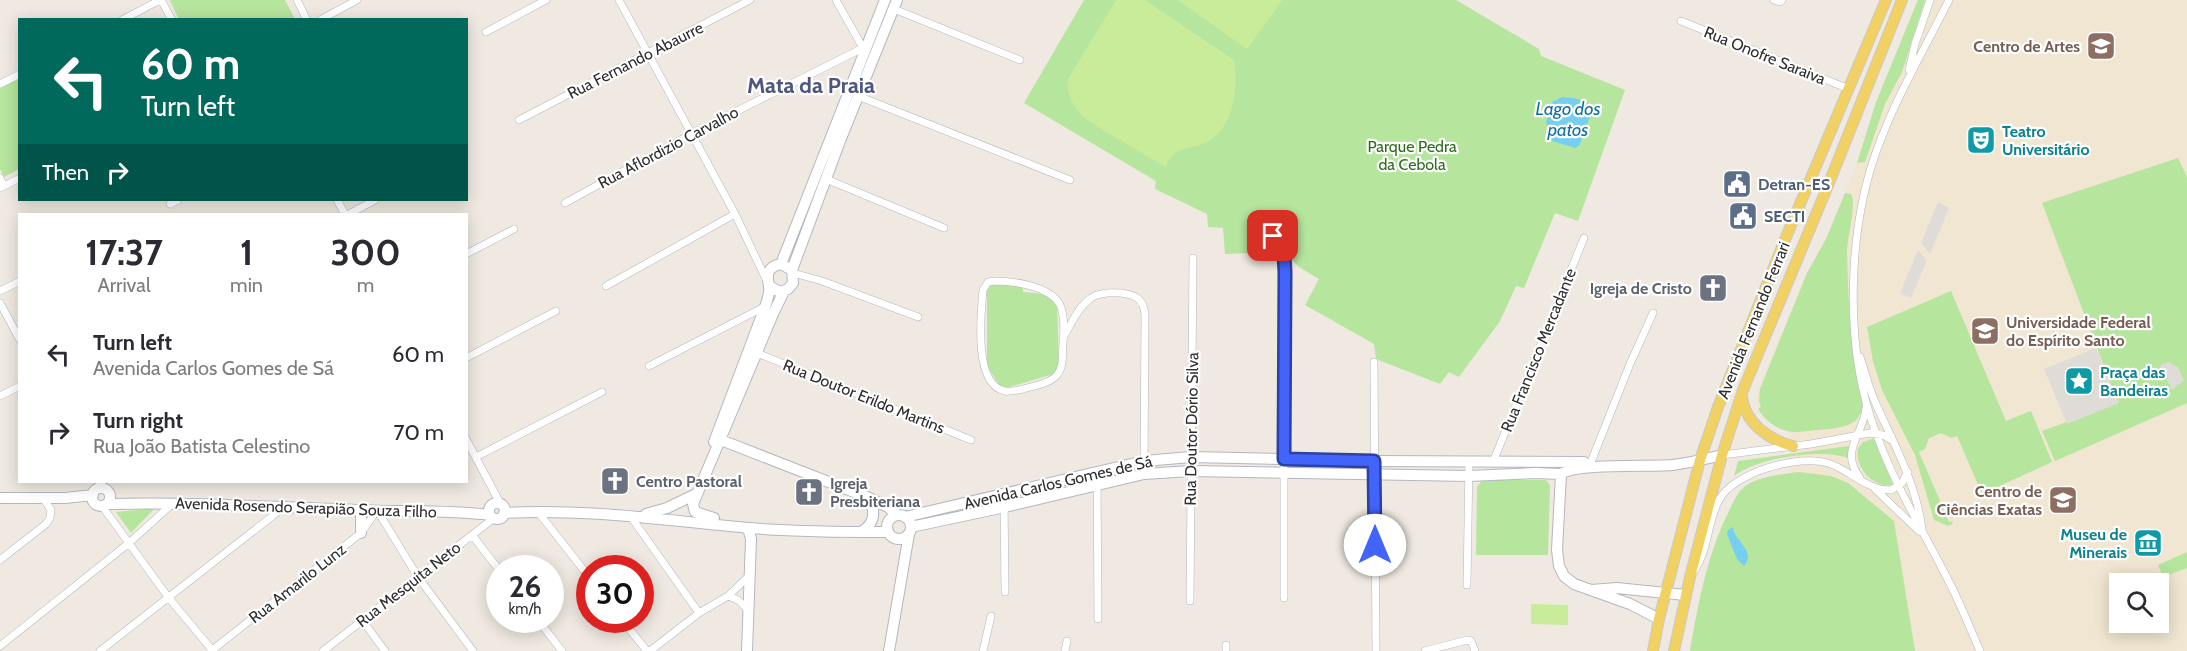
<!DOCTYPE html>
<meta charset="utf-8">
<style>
body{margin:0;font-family:Cabin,sans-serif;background:#f2f2f3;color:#2b2b33;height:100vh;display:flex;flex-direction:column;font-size:22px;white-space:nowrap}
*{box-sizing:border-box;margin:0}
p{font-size:20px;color:#7c7c81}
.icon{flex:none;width:33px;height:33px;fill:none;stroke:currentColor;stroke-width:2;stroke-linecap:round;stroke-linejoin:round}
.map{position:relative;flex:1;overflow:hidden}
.details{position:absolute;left:18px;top:213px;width:450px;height:270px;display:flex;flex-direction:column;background:#fff;border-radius:0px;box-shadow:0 3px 15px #0003}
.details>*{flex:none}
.hud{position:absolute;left:18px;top:18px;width:450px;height:183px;border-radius:0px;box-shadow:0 3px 15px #0003;background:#00695c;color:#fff;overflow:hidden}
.fabs{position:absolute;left:2109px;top:573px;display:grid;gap:12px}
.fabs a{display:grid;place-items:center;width:60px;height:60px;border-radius:0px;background:#fff;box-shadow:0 3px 15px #0003;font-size:30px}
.speed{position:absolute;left:486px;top:555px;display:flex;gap:12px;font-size:30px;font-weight:700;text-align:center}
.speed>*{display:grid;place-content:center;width:78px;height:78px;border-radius:50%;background:#fff;box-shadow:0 3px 15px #0003;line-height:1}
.speed small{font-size:15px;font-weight:400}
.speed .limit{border:9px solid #d22;background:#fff;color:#111}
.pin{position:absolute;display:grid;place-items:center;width:51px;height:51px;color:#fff;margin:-26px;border-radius:12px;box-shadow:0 3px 9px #0006}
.me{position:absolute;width:66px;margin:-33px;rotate:0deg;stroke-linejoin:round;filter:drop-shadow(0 0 4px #0008)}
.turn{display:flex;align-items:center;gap:21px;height:126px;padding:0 24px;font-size:27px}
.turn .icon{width:78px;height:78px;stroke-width:2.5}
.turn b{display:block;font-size:42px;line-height:51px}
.then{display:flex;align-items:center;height:57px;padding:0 24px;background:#0003;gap:12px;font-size:22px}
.eta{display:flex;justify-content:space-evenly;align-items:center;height:102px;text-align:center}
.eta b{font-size:36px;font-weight:700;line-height:42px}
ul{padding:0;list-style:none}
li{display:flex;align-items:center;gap:18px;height:78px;padding:0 24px}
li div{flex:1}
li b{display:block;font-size:22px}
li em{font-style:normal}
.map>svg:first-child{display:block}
</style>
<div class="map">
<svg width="2187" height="651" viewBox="0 0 2187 651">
<rect width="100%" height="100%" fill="#efe9e1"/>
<path fill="#f0e6d1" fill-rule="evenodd" d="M1917,0H2187V651H1844L1792,496L1789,432L1777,427L1760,414L1756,400L1762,379L1807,273L1830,232L1857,164L1875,106ZM2120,584H2158V622H2120Z"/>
<path fill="#b6e59e" d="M171,0H285L295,19H179L170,1Z
M1084,0H1456L1539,49L1541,56L1625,90L1578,221L1555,213L1524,288L1516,286L1500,321L1459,377L1449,372L1440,384L1376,359L1374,344L1305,305L1319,279L1299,267L1291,259L1277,252L1225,254L1223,228L1208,227L1207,214L1155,189L1156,181L1024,103Z
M1918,0H1925L1902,72L1885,104L1865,162L1857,163L1876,102Z
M19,78V169L4,177L0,169V88Z
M2178,158L2187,177V403L2055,461L2042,431L2118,403L2042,203Z
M1845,193L1851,194C1857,202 1847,239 1847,252C1848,285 1849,320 1854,353C1856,369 1865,387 1864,402C1863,408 1860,415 1857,419C1847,430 1822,429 1808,431C1786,435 1771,428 1758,409L1761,407L1759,401L1760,389L1807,273L1826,239Z
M991,284L1023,285V292L1044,294L1057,304L1059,368L1054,374L1002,389L987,366V288Z
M1951,291L2006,421L2031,411L2052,462L1982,494L1957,436L1951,438L1941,433L1929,438L1925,449L1919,452L1949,522L1953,521L1952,524L1948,526L1934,520L1915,455L1882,390L1873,361L1867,327Z
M1875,438L1893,485C1874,488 1855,469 1858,449L1863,442Z
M1849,446L1850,459C1826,447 1755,458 1734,476L1738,461Z
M1799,472L1831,476L1848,483L1894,521L1915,651H1690C1698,604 1707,556 1728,513C1732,505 1736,495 1742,489C1753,477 1783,474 1799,472Z
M1482,480H1546L1550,485L1548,555H1476L1477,487Z
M155,508L131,533L116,512Z
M2187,552V568L2163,577L2158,565Z"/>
<path fill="#c9ec9a" d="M1116,0H1145L1234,60C1238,86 1235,122 1212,139C1194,152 1175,142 1166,167C1150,158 1135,149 1120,140C1096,126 1065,112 1068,79Z
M1178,0H1282L1247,49Z
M1531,604L1568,605V625L1531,624Z"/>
<path fill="#dfdcd8" d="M1938,202L1949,208L1930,254L1921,243Z
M1918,250L1927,260L1911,298L1900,293Z
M2096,348L2119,403L2067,424L2044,369Z
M2169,362L2178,367L2184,380L2172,390L2160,365Z"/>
<path fill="#75cff0" d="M1562,97C1573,98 1585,99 1593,108L1580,144L1576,148L1552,141L1546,122L1552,102Z
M1733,527C1734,541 1757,551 1744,566L1737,559L1727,534L1728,530Z"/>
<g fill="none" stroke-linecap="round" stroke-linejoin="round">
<g stroke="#b4b7c1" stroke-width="8">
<path id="street" d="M161,0L172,20
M297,0L307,20
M619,0L735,214L766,279
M836,0L863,48
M1774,0L1780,2L1782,0
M1949,0C1926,46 1900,90 1881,139C1847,224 1843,347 1876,433C1894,484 1922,529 1946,576C1959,600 1969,626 1980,651
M894,9L1020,60
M122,20L160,0
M320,20L357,0
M1681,21L1849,89
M486,32L546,0
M1909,70L1915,44L1930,0
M0,84L20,74
M858,96L1070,180
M519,120L750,0
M0,178L4,186
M826,179L944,228
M0,188L20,178
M337,200L345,214
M565,203L691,134L867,46
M170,204L178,200
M349,214L375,200
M1260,220L1278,242L1284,255V598
M1278,242L1292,220
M466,254L514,229
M793,273L822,281L918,317
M995,281C1013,281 1048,286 1059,303C1065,313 1064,333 1063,344C1062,354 1064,367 1057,375C1049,384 1034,386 1023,389C1018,390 1011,392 1005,391C973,385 981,313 983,290L988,282Z
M606,286L735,214
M0,291L20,281
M0,303L20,340
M1064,336C1071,324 1079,306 1091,298C1101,291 1127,291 1137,298C1143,302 1144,308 1145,314L1144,474
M757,353L971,440
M1860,357C1865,372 1869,388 1875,402C1894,444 1916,483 1922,529
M466,358L556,311
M1374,362L1376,651
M649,366L764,307
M0,396L20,386
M466,439L500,503
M1722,455L1811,444L1870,433L1883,435L1893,441
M476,457L602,392
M1493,462L1584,238
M1591,462L1630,364L1653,313
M1097,472L1098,619
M1860,478C1839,450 1863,436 1866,408
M99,482L105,489
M1875,489L1919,531
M1004,495L1005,592
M102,506L168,597L213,651
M538,512L590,578
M631,517L699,613
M472,535L500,571
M0,560L46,524L50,518L51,510L43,498
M1695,570C1709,548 1707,522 1719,500C1734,472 1799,454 1828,463C1850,470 1868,491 1891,490L1902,483L1908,472
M1467,585L1469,462
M728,596L738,600L748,610
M1190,601L1193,258
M362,620L385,651
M538,620L562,651
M622,620L647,651
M0,646L129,543L172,504
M100,651L284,507
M211,651L361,533L377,510L418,577L473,651
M323,651L494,518
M650,651L699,613L728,596L749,576
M983,651L991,616
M1065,651L1067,641
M1226,651V645
M1425,651L1467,640L1471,641L1475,651"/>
</g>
<g stroke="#b4b7c1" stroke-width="12">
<path id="secondary" d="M781,264L885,0
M792,270L840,141L897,0
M721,440L867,497L888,507L898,515
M714,442L765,307C767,301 770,293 769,287C767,275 766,267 781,264L792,270L793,283L788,289L780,292L769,286
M1561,474L1557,550L1559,566L1564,576L1574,584L1630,604L1659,619
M92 497a9 9 0 1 1 18 0a9 9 0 1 1-18 0Z
M0,498H65L93,495
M489 511a8 8 0 1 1 16 0a8 8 0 1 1-16 0Z
M108,504C191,502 274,507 358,510C402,512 446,510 490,515
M361,510V533
M504,513C586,508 669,521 750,528C796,532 842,532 887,532
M646,514L667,508L696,494
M887 527a12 12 0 1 1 24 0a12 12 0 1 1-24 0Z
M905,517L1144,461L1191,457L1374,461L1584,462
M714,518L695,512L693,504L773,314L784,291
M911,527L1005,507L1144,474L1191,471L1469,476L1535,473L1561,474C1576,463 1649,467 1672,465C1689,463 1706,459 1722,455
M861,532C876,523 876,510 867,497
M1591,590L1617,588L1685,595
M747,651L751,539L748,528
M889,651L909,534"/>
</g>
<g stroke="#c9c9c9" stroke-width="12">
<path id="primary" d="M1742,397C1745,423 1769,440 1793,446
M1653,651L1659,619L1700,460L1718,407L1784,242L1886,0
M1674,651L1690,577L1722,455L1743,390L1829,183L1902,0"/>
</g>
<use href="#street" stroke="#fff" stroke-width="7"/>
<use href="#secondary" stroke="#fff" stroke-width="10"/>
<use href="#primary" stroke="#f2d163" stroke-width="10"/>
</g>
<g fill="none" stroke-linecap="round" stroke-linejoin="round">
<g stroke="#2b41a3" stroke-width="15">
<path id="route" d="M1273,236L1284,255L1285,272L1284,459L1374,461L1375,545"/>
</g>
<use href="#route" stroke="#4264fb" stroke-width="10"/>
</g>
<defs>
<g id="university-square" transform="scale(1.5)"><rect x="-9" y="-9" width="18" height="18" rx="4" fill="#8d6e63" stroke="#fff"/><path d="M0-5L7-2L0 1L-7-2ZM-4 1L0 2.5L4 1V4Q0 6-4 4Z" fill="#fff"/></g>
<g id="theatre-square" transform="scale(1.5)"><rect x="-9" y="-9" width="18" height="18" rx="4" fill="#0f9aa8" stroke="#fff"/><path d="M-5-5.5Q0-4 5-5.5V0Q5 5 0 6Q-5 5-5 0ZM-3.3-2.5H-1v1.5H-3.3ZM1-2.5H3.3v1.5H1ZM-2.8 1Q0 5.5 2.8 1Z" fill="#fff"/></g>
<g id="civic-square" transform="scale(1.5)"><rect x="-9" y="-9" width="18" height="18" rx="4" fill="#5c6f8a" stroke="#fff"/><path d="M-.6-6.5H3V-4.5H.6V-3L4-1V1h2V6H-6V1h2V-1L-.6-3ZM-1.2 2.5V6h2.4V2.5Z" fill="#fff"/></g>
<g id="church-square" transform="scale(1.5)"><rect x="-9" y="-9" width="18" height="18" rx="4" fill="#6b7280" stroke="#fff"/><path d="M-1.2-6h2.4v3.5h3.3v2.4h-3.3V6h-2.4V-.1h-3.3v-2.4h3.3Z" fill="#fff"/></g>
<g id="sight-square" transform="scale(1.5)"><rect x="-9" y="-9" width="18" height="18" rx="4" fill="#0f9aa8" stroke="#fff"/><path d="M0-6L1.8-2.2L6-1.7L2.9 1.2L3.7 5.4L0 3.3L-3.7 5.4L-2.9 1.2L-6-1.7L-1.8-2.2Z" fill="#fff"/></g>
<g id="museum-square" transform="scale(1.5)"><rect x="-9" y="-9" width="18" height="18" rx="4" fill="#0f9aa8" stroke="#fff"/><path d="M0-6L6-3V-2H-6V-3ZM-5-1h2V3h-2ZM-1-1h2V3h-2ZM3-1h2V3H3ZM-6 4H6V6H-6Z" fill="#fff"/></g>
</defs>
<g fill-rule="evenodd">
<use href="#university-square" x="2101" y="46"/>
<use href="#theatre-square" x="1981" y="140"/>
<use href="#civic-square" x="1737" y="184"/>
<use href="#civic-square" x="1743" y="216"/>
<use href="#church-square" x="1713" y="288"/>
<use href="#university-square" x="1985" y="331"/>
<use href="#sight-square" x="2079" y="381"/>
<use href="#church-square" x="615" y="481"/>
<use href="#church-square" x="809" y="492"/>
<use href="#university-square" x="2063" y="500"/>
<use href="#museum-square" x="2148" y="543"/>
</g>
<g text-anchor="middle" stroke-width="4.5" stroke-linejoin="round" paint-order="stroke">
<g font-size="16" font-weight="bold" fill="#785e54" stroke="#fff" text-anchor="end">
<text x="2080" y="52">Centro de Artes</text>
<text x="2006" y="328" text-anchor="start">Universidade Federal<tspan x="2006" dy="18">do Espírito Santo</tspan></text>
<text x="2042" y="497">Centro de<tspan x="2042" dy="18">Ciências Exatas</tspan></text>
</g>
<g font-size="16" fill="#2e2e2e" stroke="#fff">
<text transform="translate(1765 55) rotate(22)" y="6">Rua Onofre Saraiva</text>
<text transform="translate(635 60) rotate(-27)" y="6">Rua Fernando Abaurre</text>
<text transform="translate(668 147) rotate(-28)" y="6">Rua Aflordizio Carvalho</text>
<text transform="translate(1753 320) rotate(-68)" y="6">Avenida Fernando Ferrari</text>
<text transform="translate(1538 350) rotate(-68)" y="6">Rua Francisco Mercadante</text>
<text transform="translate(864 396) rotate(22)" y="6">Rua Doutor Erildo Martins</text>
<text transform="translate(1191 429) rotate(-89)" y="6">Rua Doutor Dório Silva</text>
<text transform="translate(1058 482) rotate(-13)" y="6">Avenida Carlos Gomes de Sá</text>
<text transform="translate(306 507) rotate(2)" y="6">Avenida Rosendo Serapião Souza Filho</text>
<text transform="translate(297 583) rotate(-38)" y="6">Rua Amarilo Lunz</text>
<text transform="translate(408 584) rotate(-38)" y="6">Rua Mesquita Neto</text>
</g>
<g font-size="16" font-weight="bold" fill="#0d838f" stroke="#fff" text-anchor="start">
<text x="2002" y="137">Teatro<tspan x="2002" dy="18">Universitário</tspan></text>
<text x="2100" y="378">Praça das<tspan x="2100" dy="18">Bandeiras</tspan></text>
<text x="2127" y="540" text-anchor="end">Museu de<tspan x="2127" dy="18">Minerais</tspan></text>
</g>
<g font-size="16" fill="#2c6e1b" stroke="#fff">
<text x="1412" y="152">Parque Pedra<tspan x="1412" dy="18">da Cebola</tspan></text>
</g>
<g font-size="16" font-weight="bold" fill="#4e5e75" stroke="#fff" text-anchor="start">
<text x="1758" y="190">Detran-ES</text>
<text x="1764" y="222">SECTI</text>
</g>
<g font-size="16" font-weight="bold" fill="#5b616d" stroke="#fff" text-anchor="start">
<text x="1692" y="294" text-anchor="end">Igreja de Cristo</text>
<text x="636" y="487">Centro Pastoral</text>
<text x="830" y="489">Igreja<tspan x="830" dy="18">Presbiteriana</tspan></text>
</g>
<g font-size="18" font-style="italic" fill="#0d6fa3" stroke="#fff">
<text x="1568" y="115">Lago dos<tspan x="1568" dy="21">patos</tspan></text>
</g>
<g font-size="22" font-weight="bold" fill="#4d5680" stroke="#fff">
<text x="811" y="93">Mata da Praia</text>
</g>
</g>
</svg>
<div class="fabs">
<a><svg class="icon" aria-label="search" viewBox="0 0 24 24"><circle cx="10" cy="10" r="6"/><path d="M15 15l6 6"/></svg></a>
</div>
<div class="speed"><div>26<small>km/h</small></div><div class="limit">30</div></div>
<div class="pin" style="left:1273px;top:236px;background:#d93025"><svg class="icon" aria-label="arrive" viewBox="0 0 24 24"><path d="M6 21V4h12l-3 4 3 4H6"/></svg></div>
<svg class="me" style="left:1375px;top:545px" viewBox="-20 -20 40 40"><circle r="19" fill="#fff"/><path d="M0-13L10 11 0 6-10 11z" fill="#4264fb"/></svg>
<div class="hud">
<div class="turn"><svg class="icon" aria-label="left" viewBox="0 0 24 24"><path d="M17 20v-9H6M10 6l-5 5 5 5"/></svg><div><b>60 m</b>Turn left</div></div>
<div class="then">Then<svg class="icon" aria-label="right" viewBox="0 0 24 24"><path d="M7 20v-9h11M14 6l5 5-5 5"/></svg></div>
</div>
<section class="details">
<div class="eta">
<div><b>17:37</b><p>Arrival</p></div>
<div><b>1</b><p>min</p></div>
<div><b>300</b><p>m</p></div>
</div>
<ul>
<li><svg class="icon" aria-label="left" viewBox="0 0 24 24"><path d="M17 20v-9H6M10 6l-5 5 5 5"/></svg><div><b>Turn left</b><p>Avenida Carlos Gomes de Sá</p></div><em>60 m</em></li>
<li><svg class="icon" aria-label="right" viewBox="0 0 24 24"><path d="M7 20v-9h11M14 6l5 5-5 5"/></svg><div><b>Turn right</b><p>Rua João Batista Celestino</p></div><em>70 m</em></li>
</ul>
</section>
</div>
